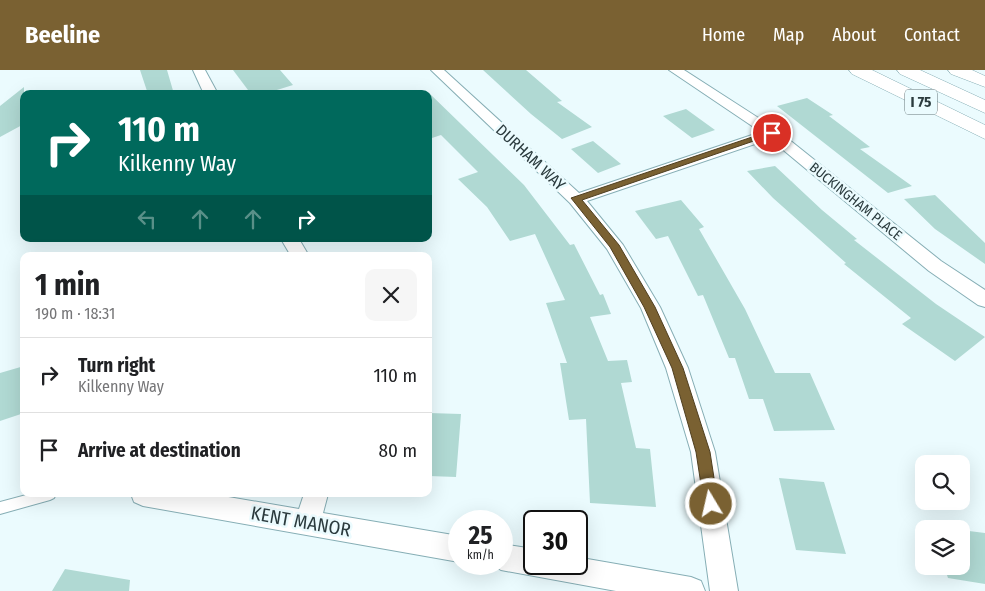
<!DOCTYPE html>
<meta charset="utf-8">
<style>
body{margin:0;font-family:"Fira Sans Condensed",sans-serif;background:#f6f6f6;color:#202124;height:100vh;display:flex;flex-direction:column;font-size:19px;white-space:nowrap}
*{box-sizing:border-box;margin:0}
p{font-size:16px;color:#757577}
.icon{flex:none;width:28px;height:28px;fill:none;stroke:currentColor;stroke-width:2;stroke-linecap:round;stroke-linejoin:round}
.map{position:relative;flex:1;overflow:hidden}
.details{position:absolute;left:20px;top:182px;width:412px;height:245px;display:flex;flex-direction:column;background:#fff;border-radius:10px;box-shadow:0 5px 20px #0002}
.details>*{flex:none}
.guide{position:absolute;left:20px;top:20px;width:412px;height:152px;border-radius:10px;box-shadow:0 5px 20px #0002;background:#00695c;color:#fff;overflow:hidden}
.fabs{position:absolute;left:915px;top:385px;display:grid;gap:10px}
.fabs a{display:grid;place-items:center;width:55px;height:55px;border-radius:10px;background:#fff;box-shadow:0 5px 20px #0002;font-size:25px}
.speed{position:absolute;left:448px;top:440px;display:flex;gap:10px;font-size:25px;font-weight:700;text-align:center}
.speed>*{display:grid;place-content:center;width:65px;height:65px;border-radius:50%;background:#fff;box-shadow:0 5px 20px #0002;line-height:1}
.speed small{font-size:12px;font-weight:400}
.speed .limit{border:2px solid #111;border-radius:8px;background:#fff;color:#111}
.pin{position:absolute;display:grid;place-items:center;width:42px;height:42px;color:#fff;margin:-21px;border:2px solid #fff;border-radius:50%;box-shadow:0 1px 5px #0007}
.me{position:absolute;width:55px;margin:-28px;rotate:351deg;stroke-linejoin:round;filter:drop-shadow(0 0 4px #0008)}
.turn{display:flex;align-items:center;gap:18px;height:105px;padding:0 15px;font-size:22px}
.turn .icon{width:65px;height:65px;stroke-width:2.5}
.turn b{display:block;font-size:35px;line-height:42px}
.lanes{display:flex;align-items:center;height:48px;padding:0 15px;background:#0003;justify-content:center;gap:25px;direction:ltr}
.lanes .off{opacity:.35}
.round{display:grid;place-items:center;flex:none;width:52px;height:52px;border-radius:10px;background:#f6f6f6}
.head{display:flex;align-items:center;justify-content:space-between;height:85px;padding:0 15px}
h1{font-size:30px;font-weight:700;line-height:38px}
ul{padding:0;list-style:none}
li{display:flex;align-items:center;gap:15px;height:75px;padding:0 15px;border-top:1px solid #e0e0e0}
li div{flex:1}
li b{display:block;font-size:19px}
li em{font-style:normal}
header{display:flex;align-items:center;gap:30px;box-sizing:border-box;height:70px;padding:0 25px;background:#7a6132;color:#fff}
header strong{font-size:24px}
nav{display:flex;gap:28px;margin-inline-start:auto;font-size:18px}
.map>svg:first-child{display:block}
</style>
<header>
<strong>Beeline</strong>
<nav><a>Home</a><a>Map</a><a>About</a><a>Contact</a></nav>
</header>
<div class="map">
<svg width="985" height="521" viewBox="0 0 985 521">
<rect width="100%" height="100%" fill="#ebfbfe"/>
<path fill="#b0d9d3" d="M140,0H167L174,24H148Z
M233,0H280L293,15L264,24H251Z
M483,0H526L562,31L557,32L592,57L562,69L531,44Z
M24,17V54L0,67V36Z
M429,23L524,115L570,175L574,174L600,225L603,224L611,244L590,247L608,291L627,290L632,312L621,313L636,378L650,379L656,437L590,433L586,349L569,350L560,293H567L546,233L565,230L535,164L510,171L487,137L458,109L478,102L441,65L429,69Z
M807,28L833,45L829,46L870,77L860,79L912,116L888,123L777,36Z
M686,39L715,60L692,68L663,46Z
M593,71L621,94L598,103L571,79Z
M775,96L822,140L857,169L854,170L936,234L985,267L955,291L902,254L911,248L844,194L846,193L773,128L747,101Z
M935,125L985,173V194L935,159L904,129Z
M681,130L704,157L699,159L745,239L775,303H810L835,360L774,361L763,329H749L735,288H729L703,225L698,226L668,166L656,169L635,141Z
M24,296V343L0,351V303Z
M429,343L461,344L456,407L429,406Z
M779,408L824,412L846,484L796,480Z
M961,460L985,463V514L948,508L944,496H961Z
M65,499L130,510L129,521H52Z"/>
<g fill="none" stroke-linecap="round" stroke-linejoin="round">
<g stroke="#86aeb5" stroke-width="2">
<path id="service" d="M30,424H56L54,428L50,430L0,444V432Z"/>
</g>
<g stroke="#86aeb5" stroke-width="2">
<path id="minor" d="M193,0H205L218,24H204Z
M431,0H444L579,123L761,62L669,0H684L777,60L941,191L985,220V237L978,235L929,201L770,69L587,131L623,175L660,237L688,298L715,382L738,521H710L691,382L666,298L641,238L607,179L570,133Z
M281,169H299L309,186H291Z
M131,424H211L299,439L304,424H328L323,443L459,466V492L143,436L134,432Z
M501,474L534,479V494H576V487L691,507L701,511L705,521H616L501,500L491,494H501Z"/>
</g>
<g stroke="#86aeb5" stroke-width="1">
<path id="motorway" d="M849,0H872L985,55V69L852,4Z
M897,0H920L985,30V43L900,4Z
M948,0H972L985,6V17L951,4Z"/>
</g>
<use href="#service" fill="#fff" fill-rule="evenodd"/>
<use href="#minor" fill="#fff" fill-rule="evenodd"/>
<use href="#motorway" fill="#fff" fill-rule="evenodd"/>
</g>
<path fill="#7a6132" stroke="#4f3f20" d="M770,61L777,63L582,130L619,175L655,237L683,298L710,382L718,434L716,439L711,441L706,439L704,434L696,382L672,298L644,237L610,177L571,128Z"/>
<g text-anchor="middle" stroke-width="5" stroke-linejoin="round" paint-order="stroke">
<g font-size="14" fill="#2b3b3e" stroke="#ebfbfe">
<text transform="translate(856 131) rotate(39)" y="5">BUCKINGHAM PLACE</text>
</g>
<rect fill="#ebfbfe" stroke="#657578" stroke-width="1" x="905" y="19.5" width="32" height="25" rx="4"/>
<g font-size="15" font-weight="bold" fill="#2b3b3e">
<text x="921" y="37">I 75</text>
</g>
<g font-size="16" fill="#2b3b3e" stroke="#ebfbfe">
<text transform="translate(531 87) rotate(43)" y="6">DURHAM WAY</text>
</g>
<g font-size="19" fill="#2b3b3e" stroke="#ebfbfe">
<text transform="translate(301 451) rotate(10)" y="7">KENT MANOR</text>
</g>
</g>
</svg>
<div class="fabs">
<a><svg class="icon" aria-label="search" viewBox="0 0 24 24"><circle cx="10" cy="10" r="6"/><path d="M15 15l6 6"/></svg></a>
<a><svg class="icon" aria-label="layers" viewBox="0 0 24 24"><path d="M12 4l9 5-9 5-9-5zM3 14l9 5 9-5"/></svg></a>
</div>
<div class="speed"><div>25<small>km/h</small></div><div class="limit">30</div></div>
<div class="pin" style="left:772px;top:63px;background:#d93025"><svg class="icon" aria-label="arrive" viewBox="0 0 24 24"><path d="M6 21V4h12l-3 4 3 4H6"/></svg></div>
<svg class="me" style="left:711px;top:434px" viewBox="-20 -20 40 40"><circle r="17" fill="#7a6132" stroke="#fff" stroke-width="3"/><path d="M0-11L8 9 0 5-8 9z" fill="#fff"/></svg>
<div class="guide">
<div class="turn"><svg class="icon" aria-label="right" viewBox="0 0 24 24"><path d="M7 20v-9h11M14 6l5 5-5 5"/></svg><div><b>110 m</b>Kilkenny Way</div></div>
<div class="lanes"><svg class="icon off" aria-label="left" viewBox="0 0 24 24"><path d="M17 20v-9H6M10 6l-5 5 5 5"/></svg><svg class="icon off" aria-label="ahead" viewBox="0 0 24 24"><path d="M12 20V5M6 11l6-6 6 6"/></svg><svg class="icon off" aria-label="ahead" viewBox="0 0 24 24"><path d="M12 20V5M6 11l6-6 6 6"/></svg><svg class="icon" aria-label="right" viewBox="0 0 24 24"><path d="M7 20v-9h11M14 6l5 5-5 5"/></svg></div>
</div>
<section class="details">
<div class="head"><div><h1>1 min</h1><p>190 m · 18:31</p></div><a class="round"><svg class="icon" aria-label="close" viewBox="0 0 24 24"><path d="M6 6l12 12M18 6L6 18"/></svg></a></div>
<ul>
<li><svg class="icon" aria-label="right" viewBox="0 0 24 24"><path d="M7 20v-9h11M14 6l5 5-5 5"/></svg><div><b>Turn right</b><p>Kilkenny Way</p></div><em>110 m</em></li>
<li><svg class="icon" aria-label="arrive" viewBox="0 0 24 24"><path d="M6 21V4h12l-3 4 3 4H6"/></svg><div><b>Arrive at destination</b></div><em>80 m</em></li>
</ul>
</section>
</div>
